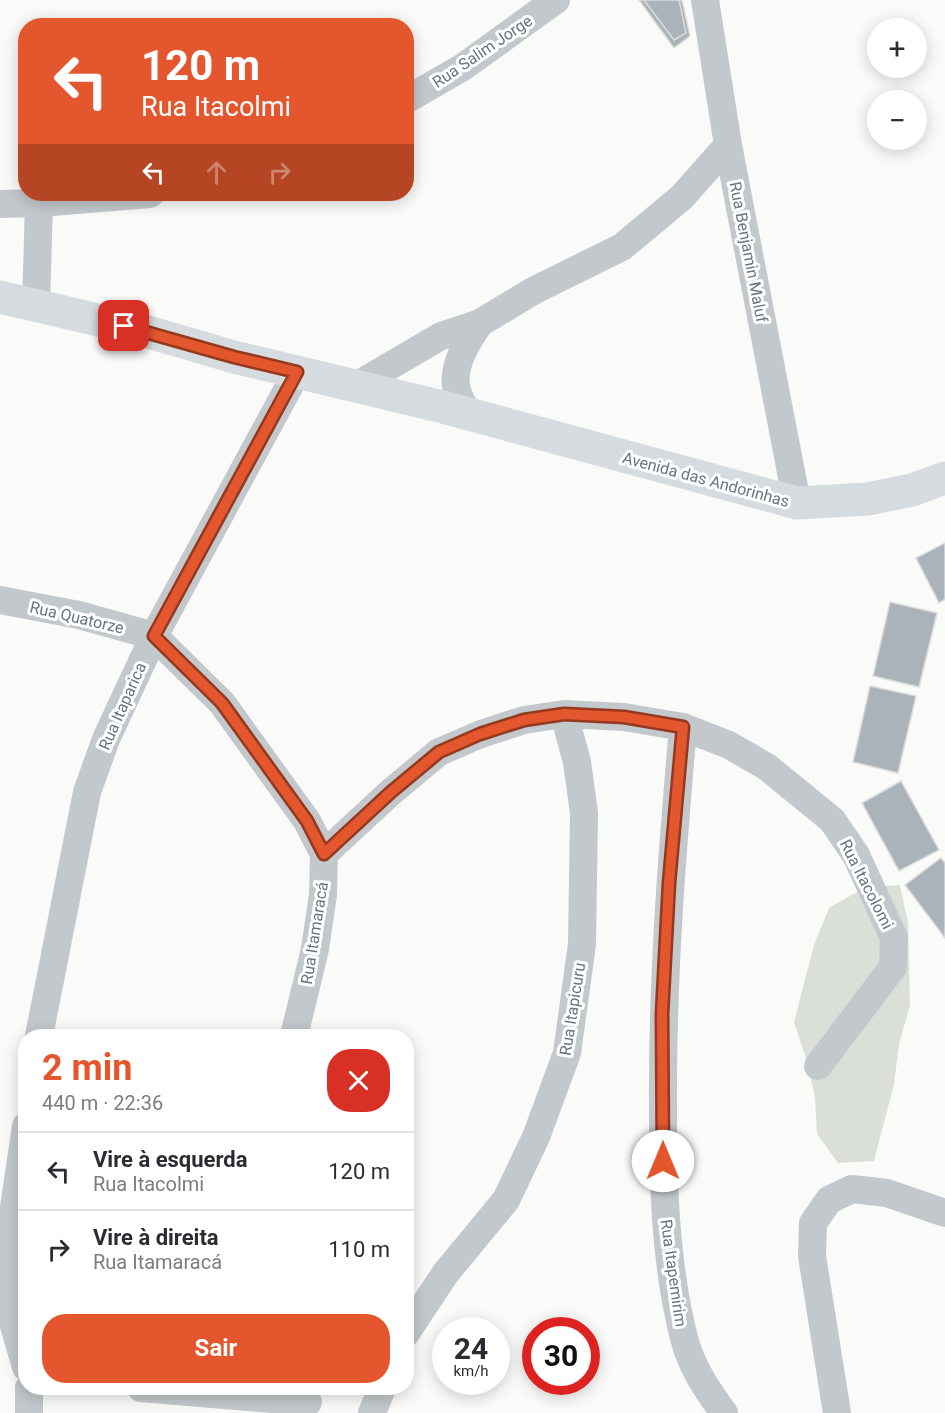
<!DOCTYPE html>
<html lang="pt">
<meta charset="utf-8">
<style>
body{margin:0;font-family:Roboto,sans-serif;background:#f7f7f7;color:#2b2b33;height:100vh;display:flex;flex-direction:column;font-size:22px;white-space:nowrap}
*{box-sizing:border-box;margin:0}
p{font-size:20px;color:#7c7c81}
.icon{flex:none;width:33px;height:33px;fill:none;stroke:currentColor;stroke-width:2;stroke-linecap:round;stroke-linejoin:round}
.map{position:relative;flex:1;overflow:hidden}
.details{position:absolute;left:18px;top:1029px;width:396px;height:366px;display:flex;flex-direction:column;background:#fff;border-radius:24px;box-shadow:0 3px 15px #0003}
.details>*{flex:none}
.guide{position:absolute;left:18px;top:18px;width:396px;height:183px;border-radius:24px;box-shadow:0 3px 15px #0003;background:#e4572e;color:#fff;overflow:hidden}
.buttons{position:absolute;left:867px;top:18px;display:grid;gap:12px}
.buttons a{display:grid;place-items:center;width:60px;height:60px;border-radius:50%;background:#fff;box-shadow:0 3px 15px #0003;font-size:30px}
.speed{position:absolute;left:432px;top:1317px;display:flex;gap:12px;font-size:30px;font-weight:700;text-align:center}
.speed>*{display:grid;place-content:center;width:78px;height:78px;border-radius:50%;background:#fff;box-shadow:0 3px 15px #0003;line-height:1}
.speed small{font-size:15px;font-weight:400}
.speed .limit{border:9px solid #d22;background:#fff;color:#111}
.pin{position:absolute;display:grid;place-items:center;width:51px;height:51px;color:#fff;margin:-26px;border-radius:12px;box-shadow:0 3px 9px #0006}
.me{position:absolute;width:66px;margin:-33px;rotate:0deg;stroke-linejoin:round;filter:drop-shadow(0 0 4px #0008)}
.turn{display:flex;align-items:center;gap:21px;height:126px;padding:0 24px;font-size:27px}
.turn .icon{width:78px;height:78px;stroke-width:2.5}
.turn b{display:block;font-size:42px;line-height:51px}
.lanes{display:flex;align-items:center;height:57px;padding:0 24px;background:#0003;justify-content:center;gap:30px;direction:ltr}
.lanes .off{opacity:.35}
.round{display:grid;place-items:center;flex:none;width:63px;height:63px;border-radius:24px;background:#f7f7f7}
.overview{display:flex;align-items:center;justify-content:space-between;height:102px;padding:0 24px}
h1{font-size:36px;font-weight:700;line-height:45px;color:#e4572e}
.primary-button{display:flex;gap:12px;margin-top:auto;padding:12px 24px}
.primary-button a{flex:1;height:69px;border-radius:24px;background:#e4572e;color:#fff;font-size:24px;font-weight:700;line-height:69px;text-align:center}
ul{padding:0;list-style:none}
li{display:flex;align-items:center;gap:18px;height:78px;padding:0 24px;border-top:2px solid #e1e1e2}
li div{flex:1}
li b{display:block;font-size:22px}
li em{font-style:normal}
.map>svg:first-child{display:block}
</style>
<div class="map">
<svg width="945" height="1413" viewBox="0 0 945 1413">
<rect width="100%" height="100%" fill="#fafaf8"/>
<path fill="#dadfd7" d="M900,885L908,923L910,1005L899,1044L894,1084L874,1161L838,1163L817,1134L815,1098L807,1061L794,1022L814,945L829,908L864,888Z"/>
<path fill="#aab3b9" stroke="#dcdcda" stroke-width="1.5" d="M639,0H682L690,36L674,48Z
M644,0H679L686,33L674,40Z
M945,543V599L939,603L916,558Z
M890,602L937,613L919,687L873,676Z
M870,686L916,696L898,773L853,762Z
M901,781L939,850L899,871L862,803Z
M941,858L945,863V938L905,885Z"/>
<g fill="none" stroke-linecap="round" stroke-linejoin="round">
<path stroke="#c3c8cc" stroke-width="28" d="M705,0L728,145L797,503
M406,100L463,67L556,0
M0,204L39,203L150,194
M36,306L39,203
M354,387L441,336L480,323L533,291L622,247L682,197L728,145
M469,414C465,408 460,400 458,393C449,370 467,341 480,323
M0,600L79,615L154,636L222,703L307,821L324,854L323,895L315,949L294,1036
M683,727C672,854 662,980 663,1108C663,1184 665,1263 684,1338C691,1366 707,1390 724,1413
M324,854L391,792L439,752L481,734L524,720L564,714L624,717L683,727L729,745L767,767L832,820L856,855L894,938L893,967L818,1066
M39,1036L87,792L106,739L154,636L297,372
M26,1126L5,1268L9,1309L26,1367
M406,1333L445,1274L506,1200L536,1137L567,1053L582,944L584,813L577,762L564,714
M141,1388L308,1402
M29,1413V1388
M372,1413L382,1388
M837,1413L812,1256L813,1223L829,1200L852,1189L887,1193L945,1213"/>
<path stroke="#d6dbdf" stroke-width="33" d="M0,297L145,331L234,357L443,407L797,503L868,499L912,490L945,478"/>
</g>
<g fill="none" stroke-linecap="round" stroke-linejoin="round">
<g stroke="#94391e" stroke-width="15">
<path id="route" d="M124,326L234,357L297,372L154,636L222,703L307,821L324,854L391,792L439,752L480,734L524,720L564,714L624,717L683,727L669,883L662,1014L663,1161"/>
</g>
<use href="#route" stroke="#e4572e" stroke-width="10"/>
</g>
<g text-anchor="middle" stroke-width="6" stroke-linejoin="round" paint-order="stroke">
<g font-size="16" fill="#657683" stroke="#fff">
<text transform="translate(482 51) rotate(-34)" y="6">Rua Salim Jorge</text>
<text transform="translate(749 252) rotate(79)" y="6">Rua Benjamin Maluf</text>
<text transform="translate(706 479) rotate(15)" y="6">Avenida das Andorinhas</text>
<text transform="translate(77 617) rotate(13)" y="6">Rua Quatorze</text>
<text transform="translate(122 706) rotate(-66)" y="6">Rua Itaparica</text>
<text transform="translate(867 884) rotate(63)" y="6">Rua Itacolomi</text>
<text transform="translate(314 933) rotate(-81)" y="6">Rua Itamaracá</text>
<text transform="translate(572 1009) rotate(-81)" y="6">Rua Itapicuru</text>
<text transform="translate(674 1273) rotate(82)" y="6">Rua Itapemirim</text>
</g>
</g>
</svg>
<div class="buttons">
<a>+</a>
<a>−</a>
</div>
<div class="speed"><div>24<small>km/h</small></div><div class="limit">30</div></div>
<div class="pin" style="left:124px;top:326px;background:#d93025"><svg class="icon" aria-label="arrive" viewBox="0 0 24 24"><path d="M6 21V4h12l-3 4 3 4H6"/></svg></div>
<svg class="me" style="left:663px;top:1161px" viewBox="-20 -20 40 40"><circle r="19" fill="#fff"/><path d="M0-13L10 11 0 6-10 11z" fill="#e4572e"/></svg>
<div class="guide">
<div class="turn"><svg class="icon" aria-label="left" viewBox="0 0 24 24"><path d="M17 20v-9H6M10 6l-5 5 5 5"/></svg><div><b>120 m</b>Rua Itacolmi</div></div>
<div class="lanes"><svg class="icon" aria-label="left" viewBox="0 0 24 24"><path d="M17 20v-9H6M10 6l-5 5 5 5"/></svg><svg class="icon off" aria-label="ahead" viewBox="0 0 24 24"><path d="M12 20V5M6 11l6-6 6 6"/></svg><svg class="icon off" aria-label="right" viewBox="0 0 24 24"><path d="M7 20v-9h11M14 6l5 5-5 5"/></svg></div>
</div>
<section class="details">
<div class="overview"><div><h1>2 min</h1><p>440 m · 22:36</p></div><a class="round" style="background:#d93025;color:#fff"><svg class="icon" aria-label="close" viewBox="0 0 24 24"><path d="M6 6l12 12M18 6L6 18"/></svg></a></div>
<ul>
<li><svg class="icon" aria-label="left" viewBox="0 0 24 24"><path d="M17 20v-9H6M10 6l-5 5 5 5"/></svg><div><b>Vire à esquerda</b><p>Rua Itacolmi</p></div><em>120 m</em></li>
<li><svg class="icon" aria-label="right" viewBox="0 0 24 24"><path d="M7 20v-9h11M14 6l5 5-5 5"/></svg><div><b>Vire à direita</b><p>Rua Itamaracá</p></div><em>110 m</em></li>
</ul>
<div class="primary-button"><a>Sair</a></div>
</section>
</div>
